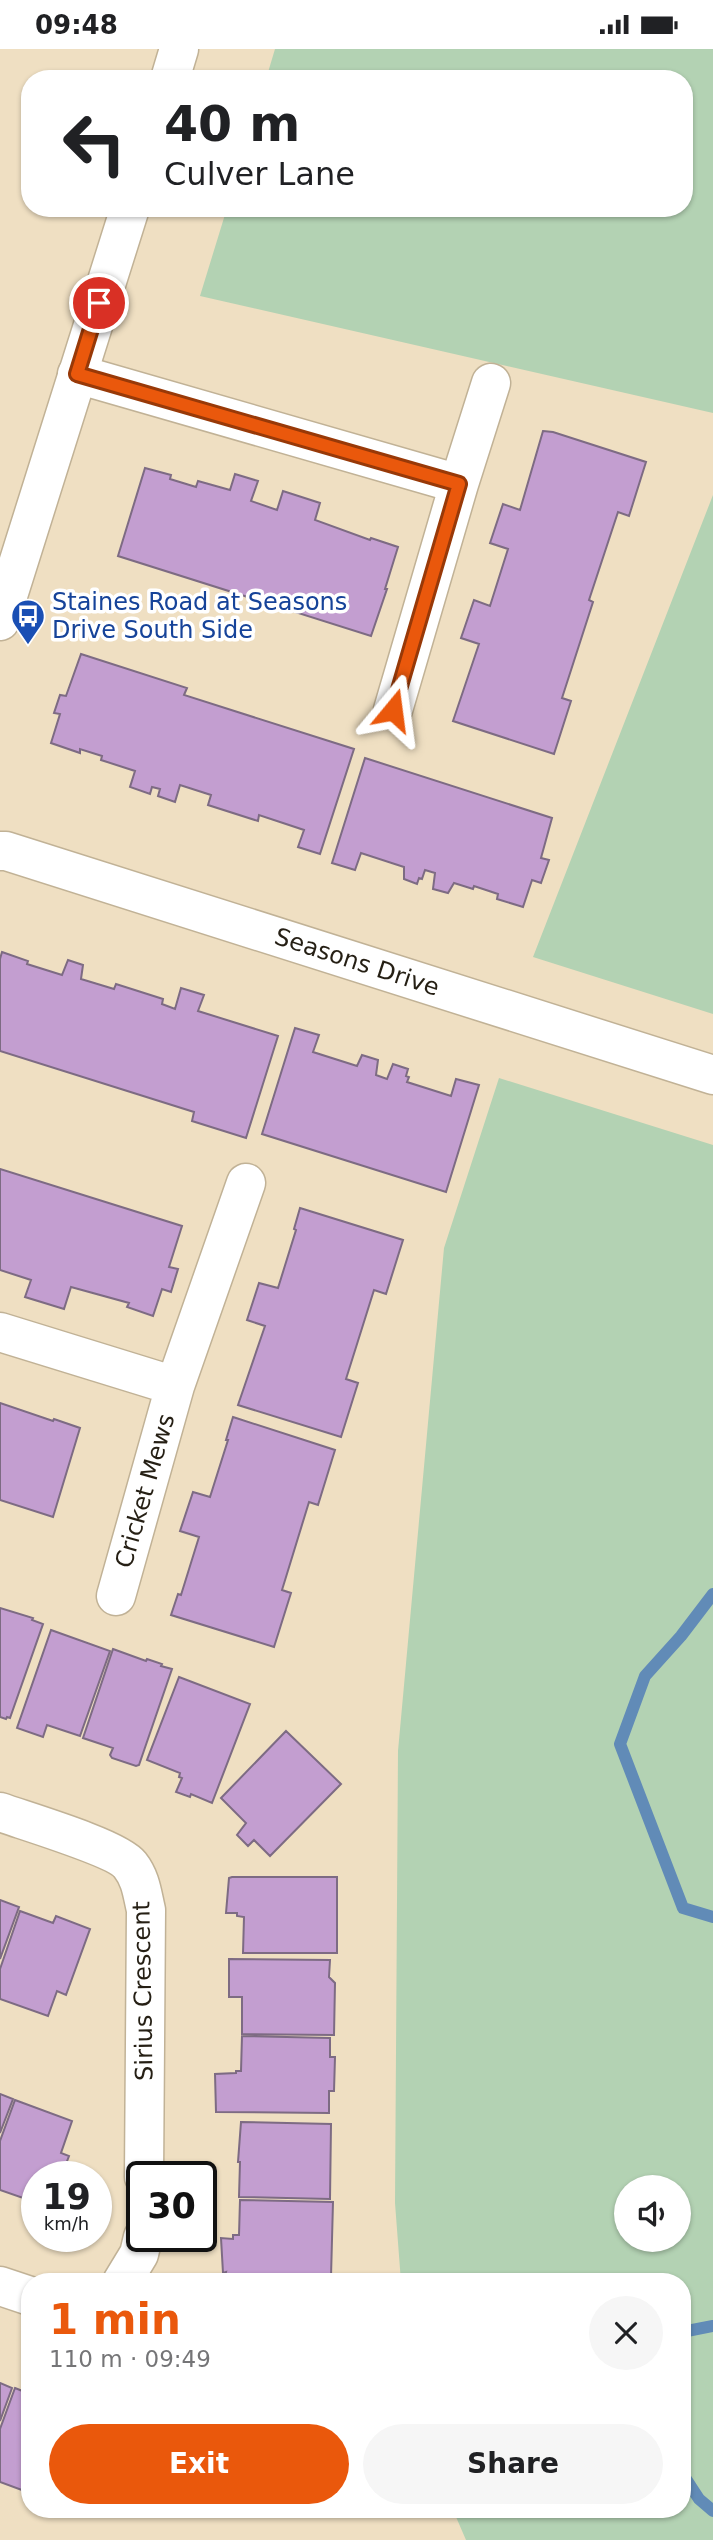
<!DOCTYPE html>
<meta charset="utf-8">
<style>
body{margin:0;font-family:"DejaVu Sans",sans-serif;background:#f6f6f6;color:#202124;height:100vh;display:flex;flex-direction:column;font-size:26px;white-space:nowrap}
*{box-sizing:border-box;margin:0}
p{font-size:23px;color:#757577}
.icon{flex:none;width:38px;height:38px;fill:none;stroke:currentColor;stroke-width:2;stroke-linecap:round;stroke-linejoin:round}
.map{position:relative;flex:1;overflow:hidden}
.side{position:absolute;left:21px;top:2224px;width:670px;height:245px;display:flex;flex-direction:column;background:#fff;border-radius:28px;box-shadow:0 2px 5px #0004}
.side>*{flex:none}
.guide{position:absolute;left:21px;top:21px;width:672px;height:147px;border-radius:28px;box-shadow:0 2px 5px #0004;background:#fff;color:#202124;overflow:hidden}
.fabs{position:absolute;left:614px;top:2126px;display:grid;gap:14px}
.fabs a{display:grid;place-items:center;width:77px;height:77px;border-radius:50%;background:#fff;box-shadow:0 2px 5px #0004;font-size:35px}
.speed{position:absolute;left:21px;top:2112px;display:flex;gap:14px;font-size:35px;font-weight:700;text-align:center}
.speed>*{display:grid;place-content:center;width:91px;height:91px;border-radius:50%;background:#fff;box-shadow:0 2px 5px #0004;line-height:1}
.speed small{font-size:18px;font-weight:400}
.speed .limit{border:4px solid #111;border-radius:10px;background:#fff;color:#111}
.pin{position:absolute;display:grid;place-items:center;width:60px;height:60px;color:#fff;margin:-30px;border:4px solid #fff;border-radius:50%;box-shadow:0 2px 7px #0007}
.me{position:absolute;width:77px;margin:-38px;rotate:16deg;stroke-linejoin:round;filter:drop-shadow(0 0 5px #0008)}
.turn{display:flex;align-items:center;gap:24px;height:147px;padding:0 28px;font-size:32px}
.turn .icon{width:91px;height:91px;stroke-width:2.5}
.turn b{display:block;font-size:49px;line-height:60px}
.round{display:grid;place-items:center;flex:none;width:74px;height:74px;border-radius:37px;background:#f6f6f6}
.summary{display:flex;align-items:center;justify-content:space-between;height:119px;padding:0 28px}
h1{font-size:42px;font-weight:600;line-height:52px;color:#ea580c}
.primary-button{display:flex;gap:14px;margin-top:auto;padding:14px 28px}
.primary-button a{flex:1;height:80px;border-radius:42px;background:#ea580c;color:#fff;font-size:28px;font-weight:600;line-height:80px;text-align:center}
.primary-button a+a{background:#f6f6f6;color:#202124}
.status{display:flex;justify-content:space-between;align-items:center;height:49px;padding:0 35px;background:#fff;direction:ltr}
.status svg{height:19px;fill:currentColor}
.map>svg:first-child{display:block}
</style>
<div class="status"><b>09:48</b><svg viewBox="0 0 49 12"><path d="M0 12V9h3v3zM5 12V6h3v6zM10 12V3h3v9zM15 12V0h3v12zM26 1h20v11H26zM47 4h2v5h-2z"/></svg></div>
<div class="map">
<svg width="713" height="2491" viewBox="0 0 713 2491">
<rect width="100%" height="100%" fill="#efdfc2"/>
<path fill="#b3d2b3" fill-rule="evenodd" d="M275,0H713V364L200,247L227,159H684V30H266Z
M713,446V965L533,908Z
M499,1029L713,1096V2491H466L453,2461L682,2460V2233H401L395,2154L398,1702L444,1199ZM626,2138H679V2191H626Z"/>
<g fill="none" stroke-linecap="round" stroke-linejoin="round">
<path stroke="#618bb7" stroke-width="12" d="M713,1545L681,1587L645,1627L620,1695L683,1859L713,1868
M682,2283L713,2277
M682,2424L699,2450L713,2462"/>
</g>
<path fill="#c39ed0" stroke="#7d6b83" stroke-width="2" d="M543,382L553,383L646,413L629,467L618,463L589,551L593,553L562,649L571,652L554,705L453,672L479,595L461,589L474,551L490,557L508,500L490,494L503,455L520,461Z
M145,419L171,426L170,430L196,438L198,432L230,441L235,425L258,432L251,452L277,461L283,442L320,454L315,471L370,491L371,489L398,498L385,540H387L371,587L118,507Z
M81,605L187,639L184,646L354,700L320,805L298,798L304,781L259,766L258,772L208,756L211,746L180,736L175,753L158,747L160,740L152,738L150,745L130,738L135,722L101,711L102,707L80,700V704L51,694L60,665L54,664L60,646L66,647Z
M365,709L552,769L541,809L549,811L541,834L532,831L523,858L497,850L498,845L474,837L473,840L454,834L448,844L433,840L435,824L425,821L422,830L419,829L417,835L404,830V818L361,804L355,821L332,814Z
M2,903L28,912L27,915L62,926L68,911L83,916L81,930L114,940L116,935L163,950L162,955L175,960L181,939L204,946L198,962L278,987L246,1089L192,1072L194,1063L0,1002V910Z
M295,979L319,986L313,1003L357,1017L362,1006L378,1011L376,1026L387,1030L393,1015L408,1020L406,1027L409,1028L407,1033L451,1047L456,1030L479,1036L446,1143L262,1085Z
M0,1120L182,1177L169,1218L178,1220L171,1243L162,1240L153,1267L127,1258L129,1254L71,1238L64,1260L25,1248L31,1231L0,1221Z
M300,1159L403,1191L386,1245L374,1241L346,1330L358,1334L341,1388L238,1356L265,1277L247,1271L259,1234L278,1239L296,1181L294,1180Z
M0,1354L53,1372L54,1370L80,1379L53,1468L0,1451Z
M233,1368L335,1401L318,1456L309,1453L282,1541L291,1544L274,1598L171,1566L178,1545L181,1546L199,1488L180,1482L193,1443L210,1448L228,1391H226Z
M0,1559L33,1569L32,1571L43,1575L10,1669L7,1668L6,1670L0,1668Z
M51,1581L110,1602L80,1687L47,1676L43,1688L17,1679Z
M113,1600L146,1612L147,1610L162,1615L161,1617L172,1620L139,1716L136,1717L112,1709L110,1706L113,1699L83,1689Z
M179,1628L250,1655L212,1754L191,1745L190,1748L176,1743L182,1729L179,1728L180,1724L147,1711Z
M286,1682L341,1735L270,1807L254,1791L248,1797L237,1786L246,1774L221,1749Z
M232,1828H337V1904H243L244,1868L237,1867V1864H226L229,1829Z
M0,1851L19,1858L0,1910Z
M20,1862L53,1874L56,1867L90,1880L66,1946L57,1942L48,1967L0,1950V1920Z
M229,1910L330,1911L329,1928L335,1934L334,1986L242,1985V1948H229Z
M242,1987L330,1989V2008H335L334,2042H329V2064L216,2063L215,2025L236,2024V2022H241Z
M0,2045L13,2050L0,2084Z
M15,2051L72,2072L61,2104L69,2107L62,2125L54,2122L52,2128H37V2155L30,2152L25,2142L23,2149L0,2141V2092Z
M241,2073L331,2075L330,2150L239,2148L240,2113H238Z
M240,2151L333,2153L331,2228L225,2227L226,2223L223,2224L221,2189L233,2190V2186H239Z
M0,2334L12,2339L0,2372Z
M15,2339L30,2345V2444L0,2433V2380Z"/>
<g fill="none" stroke-linecap="round" stroke-linejoin="round">
<g stroke="#c1b296" stroke-width="41">
<path id="street" d="M77,325L459,435
M393,661L459,435L491,334
M0,1283L175,1337
M116,1547L175,1337L246,1134
M0,1763C25,1772 117,1799 130,1816C141,1830 142,1844 146,1861L144,2128
M122,2233L139,2205L143,2188
M0,2237L30,2247"/>
</g>
<g stroke="#c1b296" stroke-width="41">
<path id="secondary" d="M170,30L179,0
M0,572L130,159
M0,802H6L713,1026"/>
</g>
<use href="#street" stroke="#fff" stroke-width="38"/>
<use href="#secondary" stroke="#fff" stroke-width="38"/>
</g>
<g fill="none" stroke-linecap="round" stroke-linejoin="round">
<g stroke="#983908" stroke-width="18">
<path id="route" d="M99,254L77,325L459,435L393,661"/>
</g>
<use href="#route" stroke="#ea580c" stroke-width="12"/>
</g>
<defs>
<g id="bus-pin" transform="scale(1.75)"><path d="M0 17L-7.5 6A9.5 9.5 0 1 1 7.5 6Z" fill="#1a4fb4" stroke="#fff"/><path d="M-5-6H5V4H4V6H2V4H-2V6H-4V4H-5ZM-3.5-4V0h7V-4ZM-3.5 1.2v1.5H-2V1.2ZM2 1.2v1.5H3.5V1.2Z" fill="#fff"/></g>
</defs>
<g fill-rule="evenodd">
<use href="#bus-pin" x="28" y="567"/>
</g>
<g text-anchor="middle" stroke-width="7" stroke-linejoin="round" paint-order="stroke">
<g font-size="24" fill="#164399" stroke="#fff" text-anchor="start">
<text x="52" y="561">Staines Road at Seasons<tspan x="52" dy="28">Drive South Side</tspan></text>
</g>
<g font-size="24" fill="#251f14" stroke="#fff">
<text transform="translate(357 913) rotate(18)" y="8">Seasons Drive</text>
<text transform="translate(145 1442) rotate(-74)" y="8">Cricket Mews</text>
<text transform="translate(143 1942) rotate(-91)" y="8">Sirius Crescent</text>
</g>
</g>
</svg>
<div class="fabs">
<a><svg class="icon" aria-label="sound" viewBox="0 0 24 24"><path d="M4 9h4l5-4v14l-5-4H4zM17 9q2 3 0 6"/></svg></a>
</div>
<div class="speed"><div>19<small>km/h</small></div><div class="limit">30</div></div>
<div class="pin" style="left:99px;top:254px;background:#d93025"><svg class="icon" aria-label="arrive" viewBox="0 0 24 24"><path d="M6 21V4h12l-3 4 3 4H6"/></svg></div>
<svg class="me" style="left:393px;top:661px" viewBox="-20 -20 40 40"><path d="M0-17L14 15 0 8-14 15z" fill="#ea580c" stroke="#fff" stroke-width="4"/></svg>
<div class="guide">
<div class="turn"><svg class="icon" aria-label="left" viewBox="0 0 24 24"><path d="M17 20v-9H6M10 6l-5 5 5 5"/></svg><div><b>40 m</b>Culver Lane</div></div>
</div>
<section class="side">
<div class="summary"><div><h1>1 min</h1><p>110 m · 09:49</p></div><a class="round"><svg class="icon" aria-label="close" viewBox="0 0 24 24"><path d="M6 6l12 12M18 6L6 18"/></svg></a></div>
<div class="primary-button"><a>Exit</a><a>Share</a></div>
</section>
</div>
